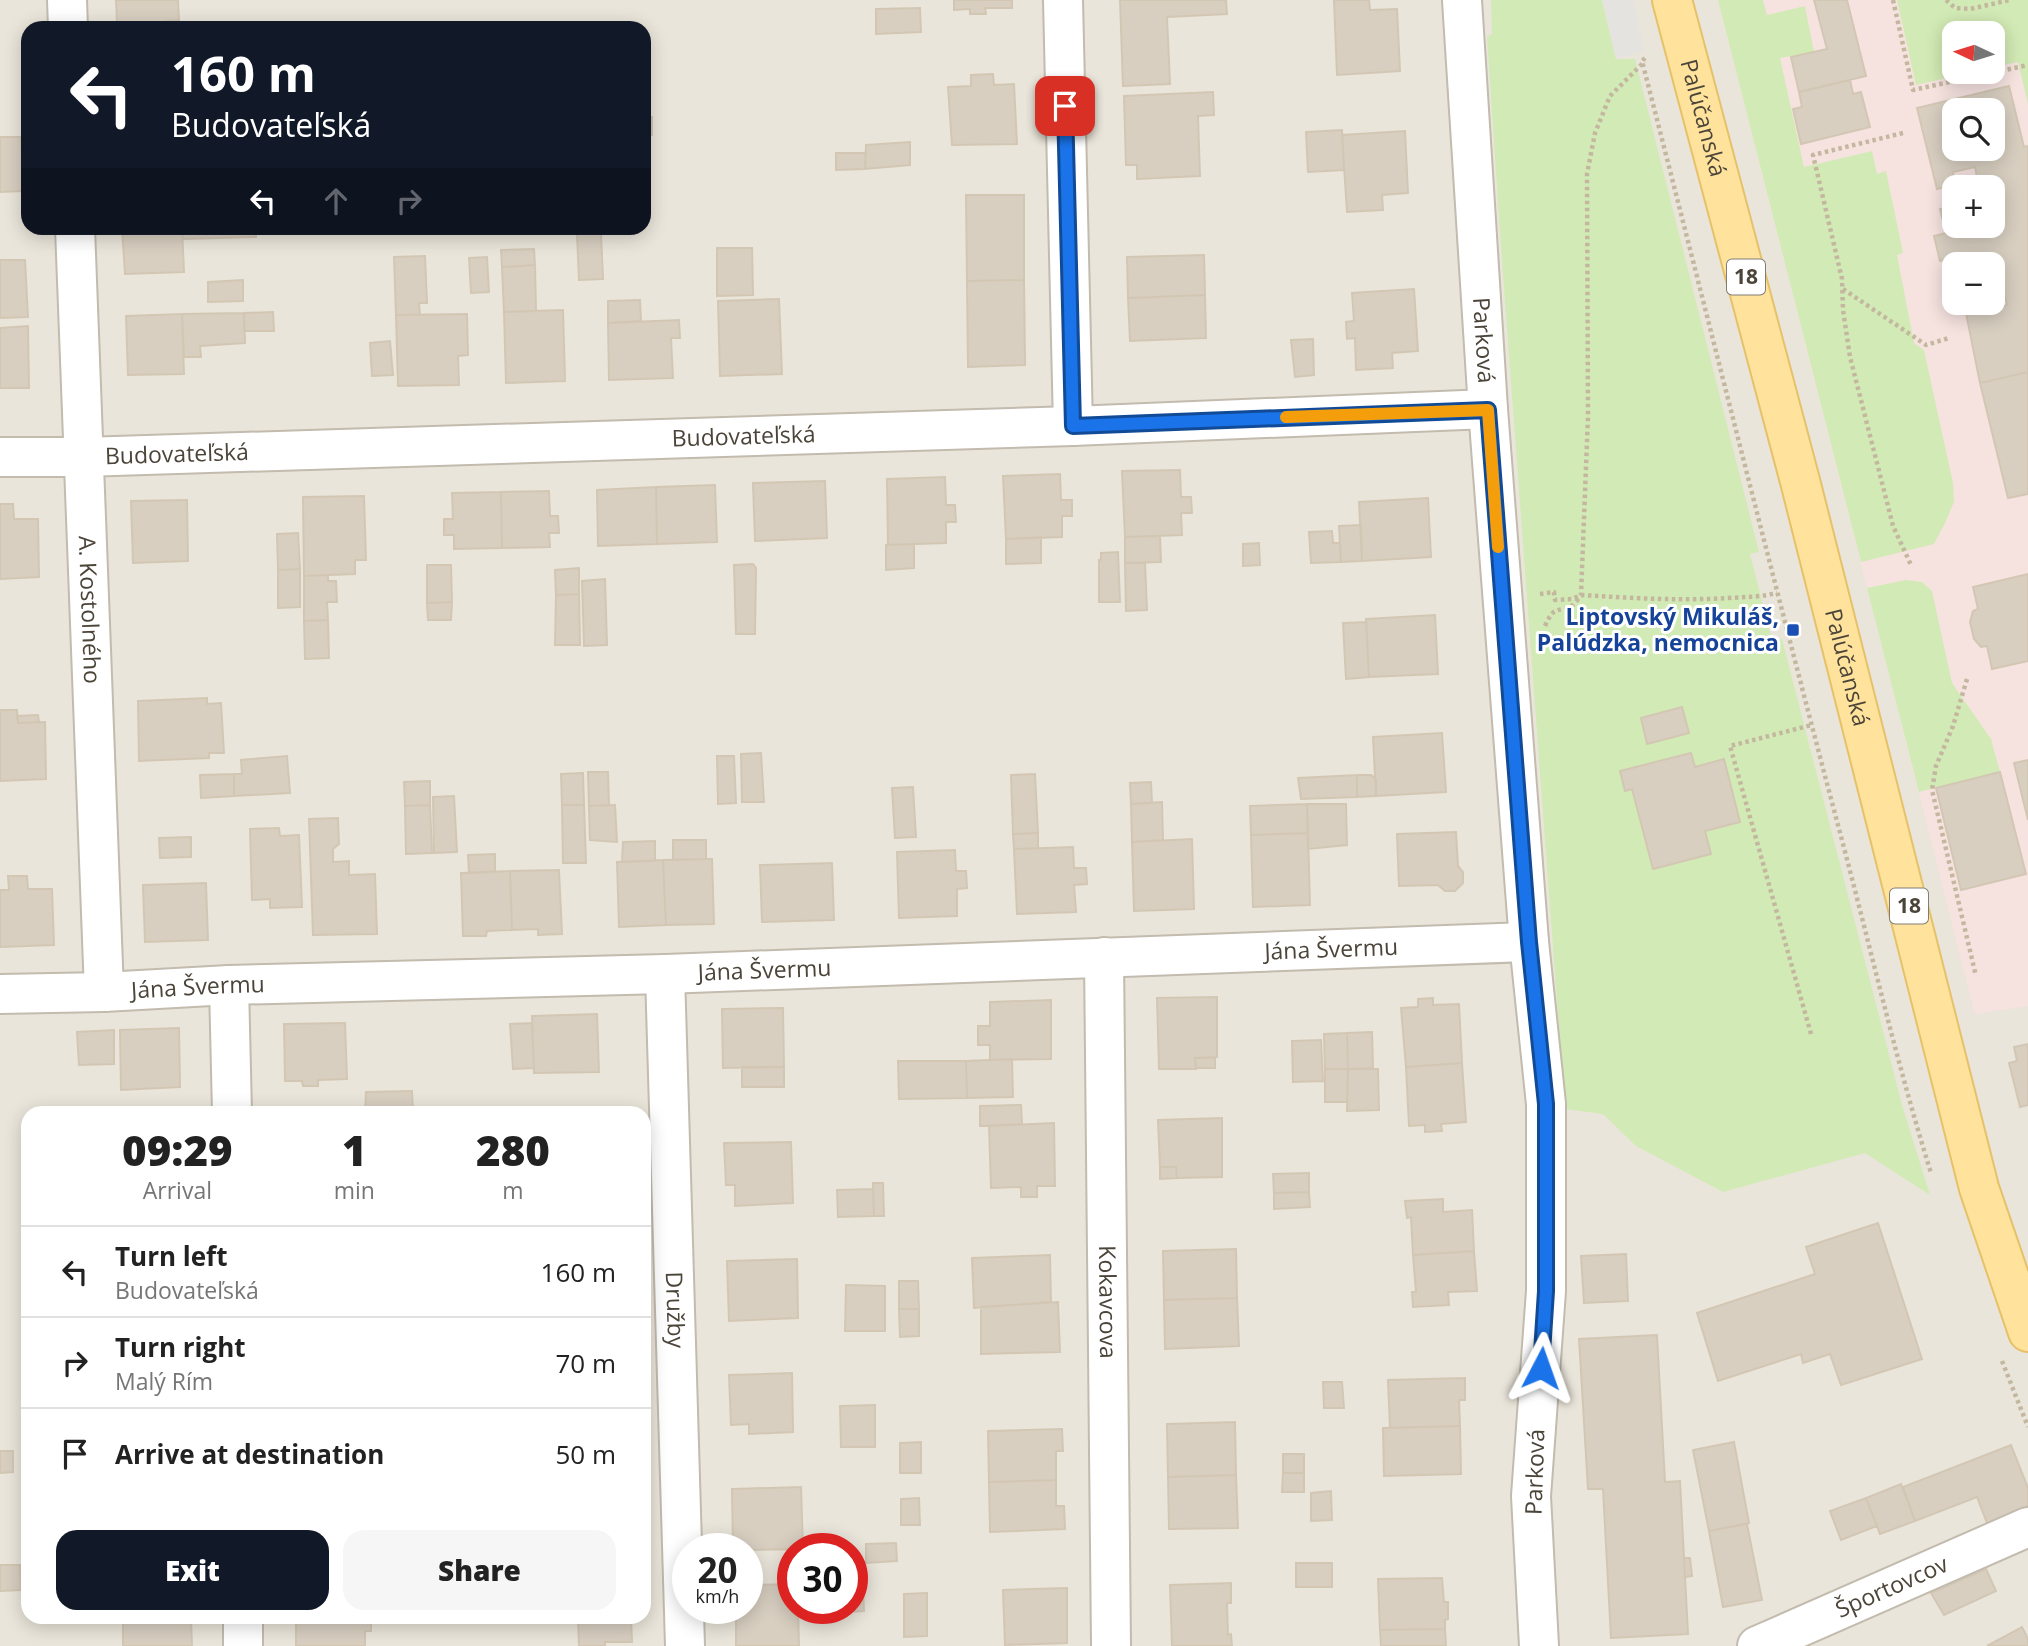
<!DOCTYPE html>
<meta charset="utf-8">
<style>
body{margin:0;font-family:"Open Sans",sans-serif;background:#f6f6f6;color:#222;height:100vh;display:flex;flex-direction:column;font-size:26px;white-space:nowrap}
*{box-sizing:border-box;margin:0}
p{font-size:23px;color:#767676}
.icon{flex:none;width:38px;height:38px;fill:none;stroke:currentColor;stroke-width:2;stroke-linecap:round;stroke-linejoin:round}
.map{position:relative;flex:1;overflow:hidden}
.panel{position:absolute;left:21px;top:1106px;width:630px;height:518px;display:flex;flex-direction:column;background:#fff;border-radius:21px;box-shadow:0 4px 18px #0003}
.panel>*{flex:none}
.banner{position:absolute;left:21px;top:21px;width:630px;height:214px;border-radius:21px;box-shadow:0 4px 18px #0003;background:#111827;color:#fff;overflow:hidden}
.needle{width:46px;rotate:274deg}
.buttons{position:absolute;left:1942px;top:21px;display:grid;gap:14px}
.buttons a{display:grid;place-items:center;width:63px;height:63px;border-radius:14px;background:#fff;box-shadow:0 4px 18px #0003;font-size:35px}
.speed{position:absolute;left:672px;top:1533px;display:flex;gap:14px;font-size:35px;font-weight:700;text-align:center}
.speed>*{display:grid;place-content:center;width:91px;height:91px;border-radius:50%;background:#fff;box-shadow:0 4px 18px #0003;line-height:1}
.speed small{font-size:18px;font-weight:400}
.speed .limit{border:10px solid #d22;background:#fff;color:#111}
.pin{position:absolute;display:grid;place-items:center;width:60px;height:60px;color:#fff;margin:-30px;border-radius:14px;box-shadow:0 4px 10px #0006}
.me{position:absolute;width:77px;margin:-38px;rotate:4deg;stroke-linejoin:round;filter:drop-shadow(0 0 5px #0008)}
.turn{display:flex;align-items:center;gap:24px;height:147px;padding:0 35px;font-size:32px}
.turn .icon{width:91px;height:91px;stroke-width:2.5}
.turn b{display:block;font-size:49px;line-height:60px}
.lanes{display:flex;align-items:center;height:66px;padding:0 35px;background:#0003;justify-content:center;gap:35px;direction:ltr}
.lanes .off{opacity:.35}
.eta{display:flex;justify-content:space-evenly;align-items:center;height:119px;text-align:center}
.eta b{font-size:42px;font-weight:800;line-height:49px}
.action{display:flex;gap:14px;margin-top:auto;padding:14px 35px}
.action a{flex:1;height:80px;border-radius:21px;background:#111827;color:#fff;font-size:28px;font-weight:800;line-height:80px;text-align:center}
.action a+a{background:#f6f6f6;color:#222}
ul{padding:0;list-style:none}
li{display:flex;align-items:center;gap:21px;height:91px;padding:0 35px;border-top:2px solid #e0e0e0}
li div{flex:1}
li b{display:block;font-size:26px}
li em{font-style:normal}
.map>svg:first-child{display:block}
</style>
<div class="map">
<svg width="2028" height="1646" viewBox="0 0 2028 1646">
<rect width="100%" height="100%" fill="#f6f3ec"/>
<path fill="#eae5da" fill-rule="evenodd" d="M0,0H2028V1646H0ZM28,28H644V228H28ZM1955,33H1993V72H1955ZM1955,110H1993V149H1955ZM1955,187H1993V226H1955ZM1955,264H1993V303H1955ZM28,1113H644V1617H28ZM688,1549H747V1608H688ZM793,1549H852V1608H793Z"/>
<path fill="#f6e3e0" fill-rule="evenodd" d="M1718,0H2028V1006L1975,1014ZM1955,33H1993V72H1955ZM1955,110H1993V149H1955ZM1955,187H1993V226H1955ZM1955,264H1993V303H1955Z"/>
<path fill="#d2eab5" d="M1491,0H1602L1616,59H1635L1759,552L1750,554L1772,640L1782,639L1902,1105L1930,1195L1865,1153L1723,1192L1636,1146L1603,1114L1565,1109L1502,261L1487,37L1492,34Z
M1718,0H1763L1767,15L1805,6L1814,52L1780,58L1804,167L1872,151L1877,174L1886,171L1903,253L1897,255L1914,343L1924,350L1953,483L1954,502L1944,525L1934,544L1861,562Z
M1897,0H2028V104L2018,62L1993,67V33H1955V72H1973L1916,85Z
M1906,580L1922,582L1932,591L1952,683L1991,739L2000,772L1919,792L1867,588Z"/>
<path fill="#e5e3e0" d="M1602,0H1633L1644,51L1616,59Z"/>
<path fill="#d8cfc1" stroke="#d3c7b4" stroke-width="2" fill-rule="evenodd" d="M116,0H178L179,20L166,21L167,28H135L134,22L117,23Z
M954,0H1012V8H985L986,14H970V9L954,10Z
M1120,0H1226L1227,14L1167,17L1170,84L1123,86Z
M1334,0H1369L1370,10L1397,9L1400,71L1337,75Z
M1814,0H1847L1866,76L1799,92L1791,57L1827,49Z
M920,8L921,32L876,34V9Z
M993,74L994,85L1014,84L1017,144L952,145L948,87L971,86V75Z
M1850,80L1853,94L1861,92L1870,127L1801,144L1793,109L1802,107L1799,92Z
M2009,86L2024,147L2028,146V372L1980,383L1964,303H1982L1984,310L2007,305L1999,272L1993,274V264H1955V271L1952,258L1940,261L1934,236L1946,233L1940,209L1955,206V226H1993V187H1979L1975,167L1953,172L1955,185L1937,189L1917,108ZM1955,110H1993V149H1955Z
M1213,92L1214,115L1198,116L1200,176L1137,179V165H1126L1124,96Z
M644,117H652V135H644Z
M1342,130L1344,170L1308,172L1306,132Z
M1405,131L1408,193L1382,195L1383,210L1347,212L1342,135Z
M0,137H21L23,191L0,192Z
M910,142V165L865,169L866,145Z
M836,153H866L865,169L836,170Z
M966,195H1024V280L967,281Z
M122,228H182L184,272L125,274Z
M182,228H256V237L183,239Z
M601,233L603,279L579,280L577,234Z
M717,248H752L753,295L717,296Z
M534,249L535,265L502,267L501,250Z
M1204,255L1205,295L1128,298L1127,257Z
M425,256L427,303H419L420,315H396L394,257Z
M487,257L489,292L471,293L469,258Z
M0,260H25L28,317L0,318Z
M535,265L536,311L504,312L502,267Z
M243,280V301L208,302V282Z
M1024,280L1025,365L968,367L967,281Z
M1414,289L1418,351L1392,353L1393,368L1356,370L1355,338L1347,339L1346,322L1354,321L1352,293Z
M1205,295L1206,338L1130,341L1128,298Z
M779,299L782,374L720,376L718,301Z
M640,300L641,321L608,323V301Z
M563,310L565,381L506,383L504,312Z
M273,312L274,331H244V313Z
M244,313L245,343L200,346L201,357H184L182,314Z
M182,314L184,374L128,375L126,316Z
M467,314L468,355L458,356L459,385L398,386L396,315Z
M679,320L680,338H671L673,378L609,380L608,323Z
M28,326L29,388H0V328Z
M1313,339L1314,375L1295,377L1291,340Z
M390,341L393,375L372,376L370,343Z
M2028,372V494L2008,498L1980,383Z
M1180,470L1181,497H1191L1192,513H1181L1182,535L1125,537L1122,471Z
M1060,474L1061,500H1072V516H1062V537L1006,539L1003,476Z
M945,477L946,505H955L956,522H946V543L888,545L887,479Z
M825,481L827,538L755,541L753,483Z
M715,485L717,542L657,544L656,487Z
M656,487L657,544L598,546L597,490Z
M549,491L550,516H558L559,533H549L550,547L502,548L501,492Z
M501,492L502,548L454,549V535H444V519H453L452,493Z
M364,496L366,560H355V574L304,576L303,497Z
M1428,498L1431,557L1362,561L1359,502Z
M187,500L188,561L133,563L131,501Z
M0,504H13L14,519H38L39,577L0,579Z
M1361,525L1362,561L1341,562L1339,526Z
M1332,531L1333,543H1340L1341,562L1311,563L1309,532Z
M298,533L300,569L278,570L277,534Z
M1160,536L1161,562L1125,563V537Z
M1041,537V563L1006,564V539Z
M1259,543L1260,565L1243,566V544Z
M914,544V568L886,570V545Z
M1118,552L1120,602H1099V560H1101V553Z
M1125,563H1145L1147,610L1126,611Z
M753,564L756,568L755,634H736L734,565Z
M427,565H451L452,602L427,603Z
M579,568V594L556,595L555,570Z
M300,569V607L278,608V570Z
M2028,574V661L1992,669L1987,646L1981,647L1974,639L1970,622L1973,611L1978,609L1973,587Z
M328,575V581H336L337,602H327L328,620L304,621V576Z
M605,579L607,645L584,646L582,581Z
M579,594L580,645H555L556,595Z
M452,602L451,620H428L427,603Z
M1435,615L1438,674L1369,677L1366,619Z
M328,620L329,658L305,659L304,621Z
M1366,622L1369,677L1346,679L1343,623Z
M207,698V704L221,703L224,753H209V758L139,761L138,701Z
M1682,707L1689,733L1647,744L1641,718Z
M0,710H17L18,723L45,722L46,779L0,781Z
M38,715L39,722L18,723L17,716Z
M1442,733L1446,792L1376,796L1373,737Z
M761,753L764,802H742L741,754Z
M1691,753L1695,767L1724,759L1740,822L1705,831L1711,854L1653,869L1632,789L1625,791L1620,771Z
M287,756L290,793L234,796V774H242L241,760Z
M717,756H734L736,803L718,804Z
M2028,760V820L2014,763Z
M588,772H608L609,805L589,806Z
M2000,772L2026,874L1961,890L1936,788Z
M583,773L584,805H562L561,774Z
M234,774V796L201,798L200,775Z
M1035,774L1038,833L1013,834L1011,775Z
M1357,775H1371L1376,779V796L1357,797Z
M1357,775V797L1301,799L1298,778Z
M430,781V805L405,806L404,782Z
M1151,782L1152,803L1131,804L1130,783Z
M913,787L916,837L895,838L892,788Z
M454,796L457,852L434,853L433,797Z
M1162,802L1163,840L1132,842L1131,804Z
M1307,804H1346L1347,845L1308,849Z
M1307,804L1308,833L1251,835L1250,806Z
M430,805L432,853L406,854L405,806Z
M562,805H584L586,863H563Z
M615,805L617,842L590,840L589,806Z
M338,818L339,844L333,849V862L349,861V875L375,874L377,934L313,935L309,819Z
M279,828L280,836L299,835L302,907L270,908V899L252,900L250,829Z
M1456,832L1458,866L1463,872V883L1455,891H1445L1438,885L1399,886L1397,834Z
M1038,833V848L1014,849L1013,834Z
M1308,833L1310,905L1253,907L1251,835Z
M191,837V857L160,858L159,838Z
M1192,839L1194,909L1134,911L1132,842Z
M673,840H706V859L673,860Z
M655,841V861L622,862L623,842Z
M1073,847L1074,868H1086L1087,884L1074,885L1076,912L1017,914L1014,849Z
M955,850L956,871H966L967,888L957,889V916L899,918L897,852Z
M495,854V872L469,873L468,855Z
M706,859H712L714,924L666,925L663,860Z
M663,860L666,925L619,927L617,862Z
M832,863L834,920L762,922L760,865Z
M559,870L562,934L538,935V929L512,930L510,871Z
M510,871L512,930L487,931L486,936H463L461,873Z
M8,876H27L28,889H52L54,945L0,947V890H9Z
M206,883L208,940L145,942L143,885Z
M1217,997V1057L1195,1058L1196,1069H1159L1157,998Z
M1433,998V1005L1459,1004L1462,1063L1406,1067L1401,1008L1418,1007V999Z
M1051,1000V1059L990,1060V1045H978V1026H990V1002Z
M783,1008L784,1067L723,1068L722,1009Z
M597,1014L599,1072L534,1073L532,1016Z
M345,1023L347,1079L318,1080V1086H303L302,1081H285L284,1024Z
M532,1023L534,1068L513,1069L510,1024Z
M179,1028L180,1087L121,1090L120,1030Z
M114,1030V1064L79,1065L77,1032Z
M1372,1032L1373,1068L1348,1069L1347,1033Z
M1347,1033L1348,1069H1325L1324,1034Z
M1321,1040L1323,1081L1293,1082L1292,1041Z
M2028,1044V1105L2020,1107L2009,1063L2017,1061L2014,1047Z
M1195,1058H1215V1068H1196Z
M1012,1059L1013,1097L967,1098L966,1061Z
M898,1061H966L967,1098L899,1099Z
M1462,1063L1466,1122L1441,1124L1442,1131L1425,1132V1125L1409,1126L1406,1067Z
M742,1067H784V1087H742Z
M1325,1069H1348L1347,1102H1325Z
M1348,1069H1378L1379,1110L1347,1111Z
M412,1091L413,1113H365L366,1092Z
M1021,1105L1022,1124L980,1126V1106Z
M1222,1118V1177L1177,1178L1176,1167H1160L1158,1120Z
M1054,1123L1055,1186H1037V1197H1021V1187L991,1188L989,1126Z
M791,1142L793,1203L735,1206V1185H726L724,1143Z
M1160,1167H1176L1177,1178L1160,1179Z
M1309,1173V1192L1274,1193L1273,1174Z
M873,1183H883L884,1216H874Z
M873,1189L874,1216L838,1217L837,1190Z
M1309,1192L1310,1207L1274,1209V1193Z
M1443,1199V1212L1472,1210L1474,1251L1413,1255L1411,1217L1407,1218L1405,1201Z
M1878,1223L1922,1359L1841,1385L1830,1354L1803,1363L1801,1354L1718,1381L1697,1313L1815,1274L1806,1247Z
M1236,1249L1237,1298L1164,1300L1163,1251Z
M1474,1251L1477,1291L1448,1292L1449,1305L1413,1307L1412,1292H1416L1413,1255Z
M1626,1254L1628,1301L1584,1303L1581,1256Z
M1050,1255L1051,1302L974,1308L972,1258Z
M797,1259L798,1318L729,1321L727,1261Z
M899,1281H918L919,1309H899Z
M846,1285L885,1286V1331H845Z
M1237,1298L1239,1346L1165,1349L1164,1300Z
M1058,1302L1060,1352L981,1354V1307Z
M899,1309H919V1336L900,1337Z
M1657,1335L1665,1482L1680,1481L1688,1634L1611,1638L1603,1489H1588L1579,1339Z
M792,1373L793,1432L749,1434V1424L731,1425L729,1375Z
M1465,1378V1400H1459L1460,1426L1390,1428L1388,1380Z
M1323,1382H1342L1344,1408H1324Z
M875,1405V1447H841L840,1406Z
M1235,1422L1236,1475L1168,1477L1167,1424Z
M1460,1426L1461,1474L1384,1476L1383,1428Z
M1062,1429L1063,1451H1056V1480L989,1482L988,1431Z
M921,1442V1473H900V1443Z
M1734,1442L1749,1523L1709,1531L1693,1450Z
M2011,1445L2028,1488V1507L1987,1523L1977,1497L1915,1521L1903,1487Z
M0,1451H13V1472L0,1473Z
M1283,1454H1304V1473H1283Z
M1283,1473H1304V1492H1282Z
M1236,1475L1238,1528L1169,1529L1168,1477Z
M1056,1480V1506H1064L1065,1529L990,1532L989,1482Z
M1901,1484L1915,1521L1880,1534L1866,1498Z
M801,1487L803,1549L747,1550V1549H733L732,1489Z
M1331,1491L1332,1520L1311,1521V1493Z
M919,1498L920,1525H901V1499Z
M1866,1498L1877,1526L1841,1540L1830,1511Z
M1747,1524L1762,1600L1723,1607L1709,1531Z
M896,1543L897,1561L866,1563V1544Z
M1684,1558H1690L1692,1576L1685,1577Z
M1296,1563H1332V1587H1296Z
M0,1565H20L21,1590L0,1591Z
M852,1568H862L864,1611L821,1613V1608H852Z
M1986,1569L1996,1591L1944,1615L1931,1593Z
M1442,1578L1444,1602H1448V1619L1445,1620V1629L1380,1630L1378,1579Z
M1231,1583V1603H1227L1228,1635L1231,1634L1232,1646H1172L1170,1585Z
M793,1584V1608H798L799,1646H736V1608H747V1585Z
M1067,1588V1643L1005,1645L1003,1590Z
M927,1593V1636L904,1637V1594Z
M123,1617H191L192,1646H123Z
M296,1617H371V1631H365V1646H296Z
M578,1617H631L632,1642H605V1646H579Z
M2022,1627L2028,1639V1646H1987Z
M1445,1629L1446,1646H1381L1380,1630Z"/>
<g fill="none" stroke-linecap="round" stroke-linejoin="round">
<g stroke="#c2bbae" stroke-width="42">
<g id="street">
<path d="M67,0L68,28"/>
<path d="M1063,0L1073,426"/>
<path id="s1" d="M1462,0L1488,409L1529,942L1546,1104V1291L1531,1496L1539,1646"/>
<path id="s2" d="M75,228L104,992"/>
<path id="s3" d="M0,457H83L1073,426L1488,409"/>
<path id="s4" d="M1104,957L1111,1646"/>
<path id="s5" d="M665,974L685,1646"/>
<path d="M229,985L232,1113"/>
<path id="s6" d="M0,994L104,992L229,985L665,974L1529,942"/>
<path d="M243,1617V1646"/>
<path id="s7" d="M1757,1646L2028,1527"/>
</g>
</g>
<g stroke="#e6c16a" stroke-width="42">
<g id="primary">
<path id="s8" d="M1672,0L1800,481L1979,1188L2028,1332"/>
</g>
</g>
<path stroke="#c4b79f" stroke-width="4.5" stroke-dasharray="3.5 3.5" stroke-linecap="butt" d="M1893,0L1913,90L2028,65
M1946,0L1955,8L1970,9L2010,0
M1645,58L1642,61C1709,322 1774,584 1843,844C1872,954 1897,1064 1931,1173
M1903,133L1813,155L1842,279L1843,310L1850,357L1893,526L1911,565
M1843,289L1926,345L1949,338
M1540,594L1554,592L1555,600L1572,599L1581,595C1630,598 1679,601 1728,598C1745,597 1761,597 1777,593
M1545,626C1555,603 1558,614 1573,605C1575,604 1580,596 1581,595L1588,416L1587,174L1595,133L1610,96L1645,61
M1967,679L1953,726L1936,766L1932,790L1976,976
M1811,1034L1730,746L1812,725
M2002,1361L2028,1427"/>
<use href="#street" stroke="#fff" stroke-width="38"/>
<use href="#primary" stroke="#ffe39c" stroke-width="38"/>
</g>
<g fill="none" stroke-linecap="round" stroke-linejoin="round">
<g stroke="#114b97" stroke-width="18">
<path id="route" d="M1065,106L1073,426L1488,410L1529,942L1546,1104V1291L1541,1368"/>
</g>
<use href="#route" stroke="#1a73e8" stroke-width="12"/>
<path stroke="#f59e0b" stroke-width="12" d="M1286,417L1488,410L1498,547"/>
</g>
<rect fill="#1a4fb4" stroke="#fff" stroke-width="2.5" x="1786" y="623" width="14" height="14" rx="3.5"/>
<g text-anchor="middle" stroke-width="6" stroke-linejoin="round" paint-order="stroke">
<g fill="#fff" stroke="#817c74" stroke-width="2">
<rect x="1727" y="259.5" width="38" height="35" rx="5"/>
<rect x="1890" y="888.5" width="38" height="35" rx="5"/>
</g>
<g font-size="21" font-weight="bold" fill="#4b4439">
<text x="1746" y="284">18</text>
<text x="1909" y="913">18</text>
</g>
<g font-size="23" fill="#4b4439" stroke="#fff">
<text dy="8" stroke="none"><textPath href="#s8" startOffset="122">Palúčanská</textPath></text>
<text dy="8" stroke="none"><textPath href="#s1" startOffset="341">Parková</textPath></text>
<text dy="8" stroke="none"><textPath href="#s3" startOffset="744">Budovateľská</textPath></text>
<text dy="8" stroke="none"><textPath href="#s3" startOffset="177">Budovateľská</textPath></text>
<text dy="8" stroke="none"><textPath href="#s2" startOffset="382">A. Kostolného</textPath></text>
<text dy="8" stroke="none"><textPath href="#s8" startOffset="690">Palúčanská</textPath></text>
<text dy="8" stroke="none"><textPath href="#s6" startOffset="1332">Jána Švermu</textPath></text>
<text dy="8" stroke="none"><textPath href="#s6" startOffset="765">Jána Švermu</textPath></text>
<text dy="8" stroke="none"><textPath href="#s6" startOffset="198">Jána Švermu</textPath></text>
<text dy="8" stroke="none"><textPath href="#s4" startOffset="345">Kokavcova</textPath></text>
<text dy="8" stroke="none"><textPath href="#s5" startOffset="336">Družby</textPath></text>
<text transform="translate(1535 1472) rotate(-88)" y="8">Parková</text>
<text dy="8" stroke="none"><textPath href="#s7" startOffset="147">Športovcov</textPath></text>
</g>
<g font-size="23" font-weight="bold" fill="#164399" stroke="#fff" text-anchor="end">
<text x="1779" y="625">Liptovský Mikuláš,<tspan x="1779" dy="26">Palúdzka, nemocnica</tspan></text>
</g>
</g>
</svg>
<div class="buttons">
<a><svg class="needle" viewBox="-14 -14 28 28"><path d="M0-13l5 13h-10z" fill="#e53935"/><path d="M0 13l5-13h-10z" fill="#767676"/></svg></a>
<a><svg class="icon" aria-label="search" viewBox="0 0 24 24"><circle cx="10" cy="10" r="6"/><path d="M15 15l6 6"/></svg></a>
<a>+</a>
<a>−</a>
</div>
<div class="speed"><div>20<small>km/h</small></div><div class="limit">30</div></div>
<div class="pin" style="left:1065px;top:106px;background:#d93025"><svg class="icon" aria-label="arrive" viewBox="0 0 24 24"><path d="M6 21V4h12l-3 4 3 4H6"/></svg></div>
<svg class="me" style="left:1541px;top:1368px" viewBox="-20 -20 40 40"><path d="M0-17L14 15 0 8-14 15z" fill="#1a73e8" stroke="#fff" stroke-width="4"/></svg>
<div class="banner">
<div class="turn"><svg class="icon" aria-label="left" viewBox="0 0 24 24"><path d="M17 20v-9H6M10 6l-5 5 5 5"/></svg><div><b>160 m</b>Budovateľská</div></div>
<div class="lanes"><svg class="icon" aria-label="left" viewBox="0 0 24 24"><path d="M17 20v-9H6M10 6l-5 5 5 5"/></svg><svg class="icon off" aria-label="ahead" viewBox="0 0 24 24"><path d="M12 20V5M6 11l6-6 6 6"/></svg><svg class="icon off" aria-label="right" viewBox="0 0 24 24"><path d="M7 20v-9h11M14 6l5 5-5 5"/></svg></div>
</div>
<section class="panel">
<div class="eta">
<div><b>09:29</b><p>Arrival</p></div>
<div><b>1</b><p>min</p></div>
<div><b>280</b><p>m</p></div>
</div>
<ul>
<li><svg class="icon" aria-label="left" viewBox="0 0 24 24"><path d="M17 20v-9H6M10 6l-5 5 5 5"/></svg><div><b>Turn left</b><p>Budovateľská</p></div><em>160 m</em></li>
<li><svg class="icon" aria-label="right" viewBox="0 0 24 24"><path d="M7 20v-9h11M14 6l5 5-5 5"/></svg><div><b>Turn right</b><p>Malý Rím</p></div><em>70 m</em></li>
<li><svg class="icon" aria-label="arrive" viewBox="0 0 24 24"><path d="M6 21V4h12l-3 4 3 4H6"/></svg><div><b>Arrive at destination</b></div><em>50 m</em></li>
</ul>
<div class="action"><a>Exit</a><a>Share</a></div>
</section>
</div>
